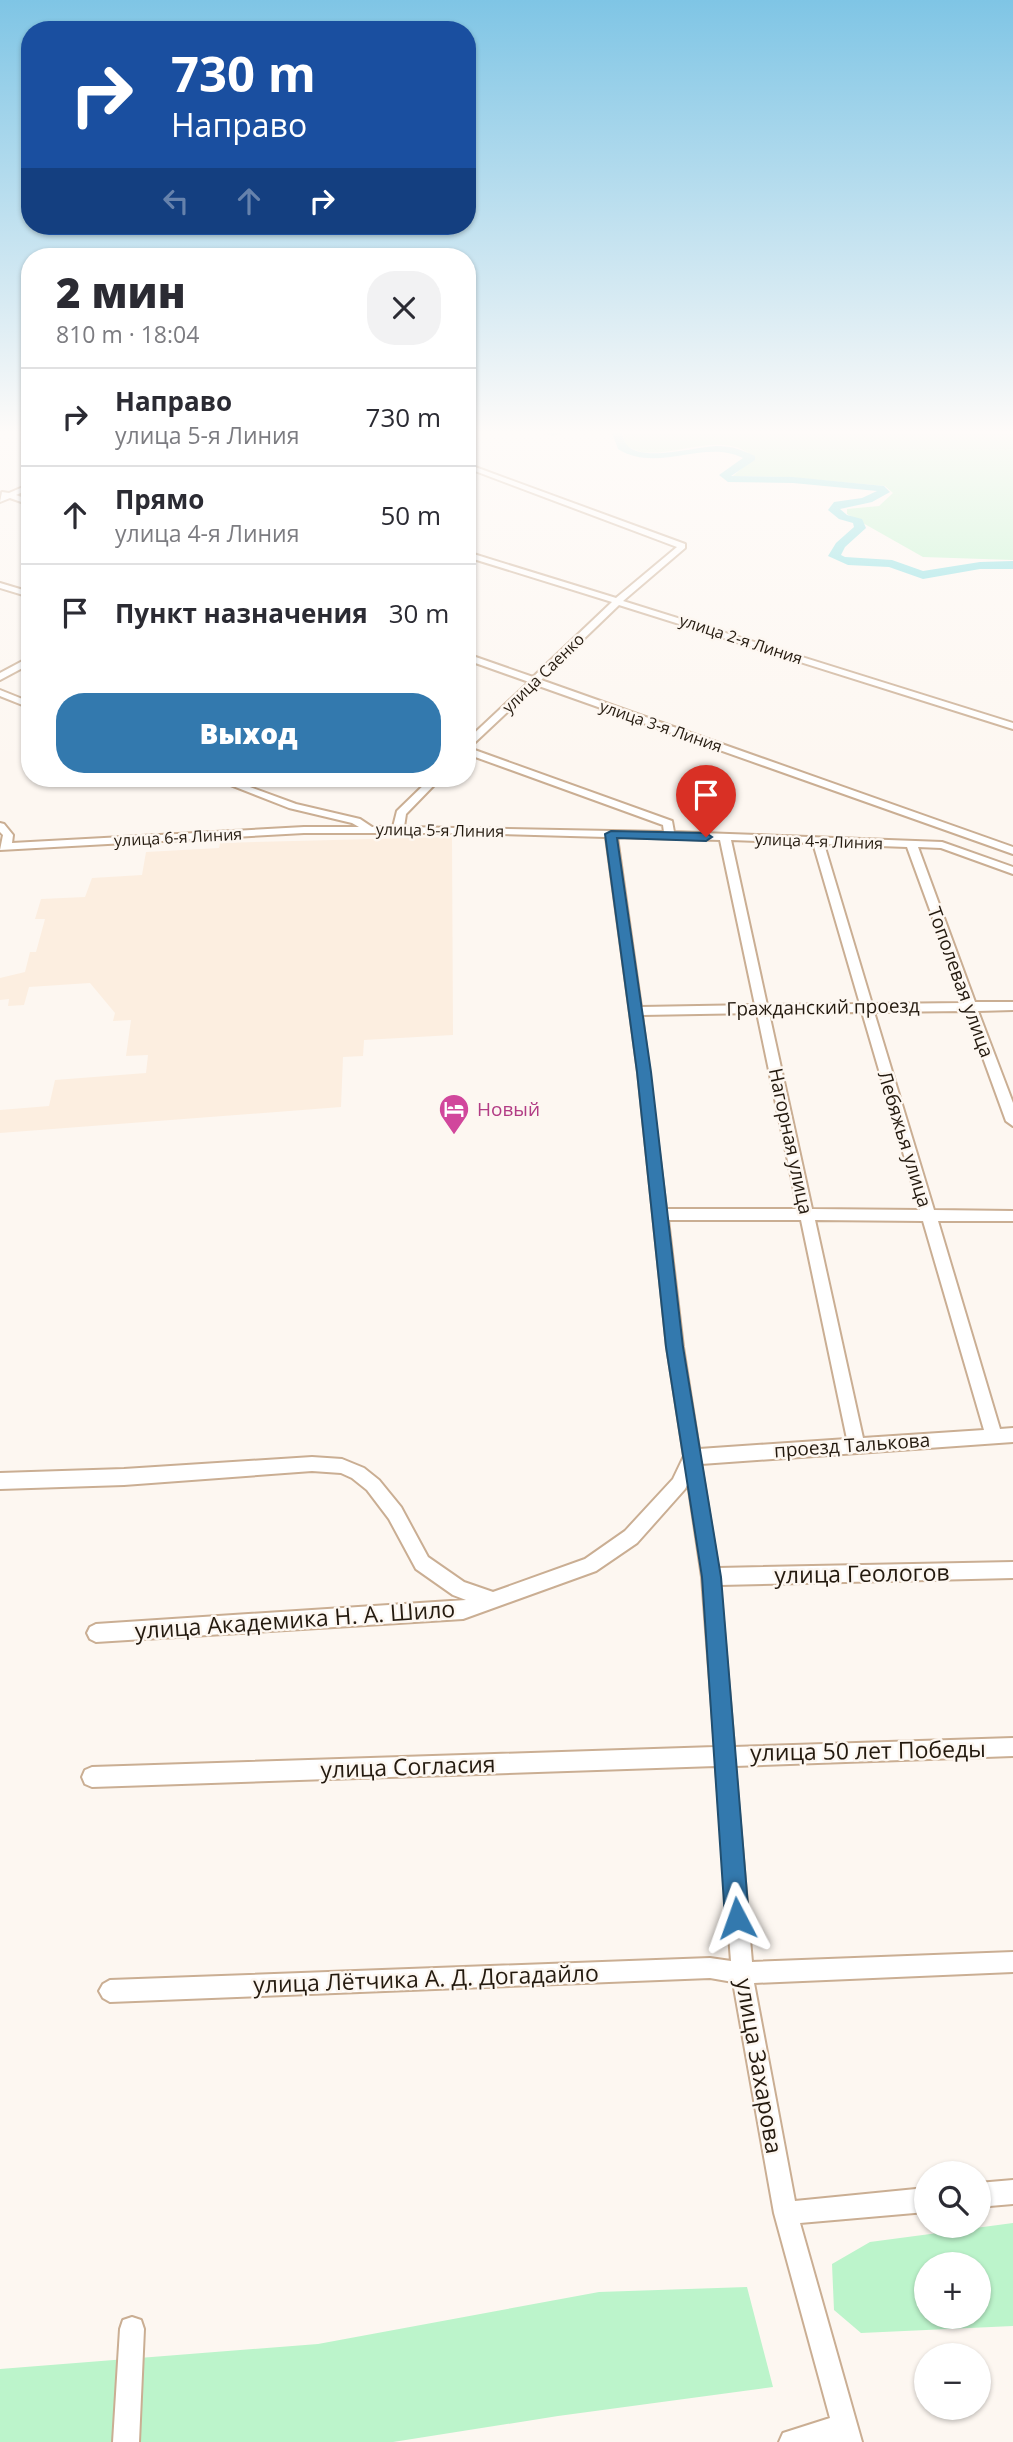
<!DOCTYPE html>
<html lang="ru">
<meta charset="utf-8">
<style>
body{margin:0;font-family:"Open Sans",sans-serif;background:#f2f2f3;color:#2b2b33;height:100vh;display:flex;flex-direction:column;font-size:26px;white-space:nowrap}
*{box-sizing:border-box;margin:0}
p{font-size:23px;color:#7c7c81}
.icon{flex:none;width:38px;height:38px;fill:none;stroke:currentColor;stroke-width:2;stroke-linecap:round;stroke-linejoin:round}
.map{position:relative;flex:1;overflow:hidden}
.side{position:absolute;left:21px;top:248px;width:455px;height:539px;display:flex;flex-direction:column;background:#fff;border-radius:28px;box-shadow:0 2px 5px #0004}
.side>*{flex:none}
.guide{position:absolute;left:21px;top:21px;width:455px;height:214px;border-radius:28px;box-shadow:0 2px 5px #0004;background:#1a4fa0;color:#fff;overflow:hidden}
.controls{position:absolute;left:914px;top:2161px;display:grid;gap:14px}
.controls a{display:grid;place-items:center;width:77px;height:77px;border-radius:50%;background:#fff;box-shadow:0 2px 5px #0004;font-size:35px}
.pin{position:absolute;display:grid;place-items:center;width:60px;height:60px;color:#fff;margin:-72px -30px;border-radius:50% 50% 50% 0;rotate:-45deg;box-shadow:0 0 7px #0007}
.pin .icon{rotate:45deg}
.me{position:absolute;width:77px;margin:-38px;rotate:356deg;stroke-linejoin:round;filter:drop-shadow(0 0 5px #0008)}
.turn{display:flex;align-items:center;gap:24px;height:147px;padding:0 35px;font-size:32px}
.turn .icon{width:91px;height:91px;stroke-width:2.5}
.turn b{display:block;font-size:49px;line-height:60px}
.lanes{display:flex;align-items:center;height:66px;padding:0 35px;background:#0003;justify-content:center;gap:35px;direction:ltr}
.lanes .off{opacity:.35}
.round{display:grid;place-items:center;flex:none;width:74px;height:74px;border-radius:28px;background:#f2f2f3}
.head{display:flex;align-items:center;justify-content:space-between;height:119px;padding:0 35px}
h1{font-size:42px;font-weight:800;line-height:52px}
.primary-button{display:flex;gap:14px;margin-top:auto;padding:14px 35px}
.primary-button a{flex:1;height:80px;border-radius:28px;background:#3379ae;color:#fff;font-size:28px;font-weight:800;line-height:80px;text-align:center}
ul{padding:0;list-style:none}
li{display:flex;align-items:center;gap:21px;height:98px;padding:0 35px;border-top:2px solid #e1e1e2}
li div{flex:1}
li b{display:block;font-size:26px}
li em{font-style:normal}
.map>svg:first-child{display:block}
</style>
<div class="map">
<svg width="1013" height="2442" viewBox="0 0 1013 2442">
<rect width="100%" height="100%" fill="#fdf7f1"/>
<path fill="#fceee0" d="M452,837L453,1035L364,1040L363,1056L343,1057L341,1107L0,1133V1110L49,1106L55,1080L146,1073L148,1055L126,1056L131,1020L113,1021L115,1013L90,983L29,987L24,1005L8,1006L9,999L0,1000V978L25,972L30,952H36L45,919H35L41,899L85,897L92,878L142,875L146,852L219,848L220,843Z"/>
<path fill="#bcf4cb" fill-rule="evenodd" d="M622,430H1013V560L923,557L847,514V509L879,506L893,493L885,486L787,477L733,476L754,458C727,429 676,457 642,452C637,451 631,448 626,446Z
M1013,2223V2326L861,2333L834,2310L832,2264L870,2242ZM926,2264H978V2317H926Z
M747,2287L773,2387L558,2416L393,2442H0V2369L318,2344L599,2292Z"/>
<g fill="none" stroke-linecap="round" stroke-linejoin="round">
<path fill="#82dee1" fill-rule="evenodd" d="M536,430H577L552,436Z
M611,430H621C622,434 624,442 627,445C642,463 697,446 718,446C732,446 742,450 755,456V460L731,476L793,477L884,486L890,492L872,502L840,509L847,515L862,519L866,528L845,547L841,555L845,557L892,560L923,571L980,562L1013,561V569H980L923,579L889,567L848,565L828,556L836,543L854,527L853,523L839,519L828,510L834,502L862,498L877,491L793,483L728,482L719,475L743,458C704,438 658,474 618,449Z"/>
<g stroke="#caae93" stroke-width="4">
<path id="minor" d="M467,464L685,544V548L623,601L1013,723V729L619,605L541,680L1013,847V854L536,685L469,748L672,821L674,832L942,842L1013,867V874L941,848L918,847L975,1002H1013V1010L978,1011L1013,1103V1126L1006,1121L966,1011L874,1012L934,1210L1013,1211V1221H938L1000,1429L1013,1428V1442L701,1464L718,1568L1013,1562V1578L720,1585L734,1747L1013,1738V1756L735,1766L752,1962L1013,1952V1972L754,1983L795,2201L926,2188V2212L800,2223L862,2442H779L783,2433L830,2418L774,2213L733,1982L710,1978L110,2002L103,1998L99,1991L103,1984L110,1980L710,1958L731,1961L716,1766L92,1787L85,1784L82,1777L85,1770L92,1767L715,1747L702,1577L688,1483L685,1489L637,1543L596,1571L463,1619L96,1642L90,1639L87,1633L90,1627L96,1624L466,1600L453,1595L416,1569L389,1519L367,1490L352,1478L341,1473L312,1471L124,1485L0,1489V1473L124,1469L312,1457L342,1459L364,1468L379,1480L401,1507L428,1557L464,1582L493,1592L585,1559L625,1531L673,1479L684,1456L667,1347L638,1072L606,837L463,833H304L0,850L3,835L0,832V823L4,824L13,835L12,843L304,827H359L352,823L289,808L215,779H228L296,804L360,819L372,827H393L397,811L430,779H440L406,814L404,827L664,832L663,825L467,754V740L529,682L467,660V654L533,677L612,602L467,557V552L616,598L677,547L467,468ZM617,837L720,840L755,1005L641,1007ZM731,840L813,843L860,1004L767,1005ZM824,844L907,847L964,1003L872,1004ZM862,1012L920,1210L812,1209L769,1013ZM757,1013L798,1209H666L642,1015ZM668,1220H801L847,1439L699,1449L683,1347ZM815,1220L923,1221L984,1430L863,1438Z
M30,484V489L16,495L30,500V505L10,498L0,502L2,492L9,493Z
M0,583L30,592V597L0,588Z
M30,657V664L0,680V673Z
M0,690L30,702V708L0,696Z
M1013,2180V2204L978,2207V2183Z
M132,2317L141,2320L144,2329L139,2442H113L120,2329L123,2320Z"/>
</g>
<use href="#minor" fill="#fff" fill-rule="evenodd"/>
</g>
<linearGradient id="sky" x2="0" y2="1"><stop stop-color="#7fc5e5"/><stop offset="0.56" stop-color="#fefbf9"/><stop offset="1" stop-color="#fefbf9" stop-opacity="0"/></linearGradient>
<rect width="1013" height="772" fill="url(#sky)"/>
<path fill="#3379ae" stroke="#214f71" stroke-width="2" d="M611,831L706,833L712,837L706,841L617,838L651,1072L683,1347L721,1577L749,1918L745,1927L737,1930L729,1927L725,1918L702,1577L666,1347L637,1072L605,834Z"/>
<defs>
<g id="hotel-pin" transform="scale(1.575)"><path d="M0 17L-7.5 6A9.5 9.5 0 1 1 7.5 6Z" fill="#d1479c" stroke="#fdf7f1"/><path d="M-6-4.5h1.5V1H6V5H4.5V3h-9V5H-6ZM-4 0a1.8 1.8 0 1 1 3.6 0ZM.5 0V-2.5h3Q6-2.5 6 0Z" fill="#fff"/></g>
</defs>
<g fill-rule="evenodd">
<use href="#hotel-pin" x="454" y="1109"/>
</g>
<g text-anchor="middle" stroke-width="5" stroke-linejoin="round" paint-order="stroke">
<g font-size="16" fill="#241a0f" stroke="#fdf7f1">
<text transform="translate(741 639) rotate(18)" y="6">улица 2-я Линия</text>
<text transform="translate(543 673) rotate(-44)" y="6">улица Саенко</text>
<text transform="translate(661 726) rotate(19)" y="6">улица 3-я Линия</text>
<text transform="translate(440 830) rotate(1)" y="6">улица 5-я Линия</text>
<text transform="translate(178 837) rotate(-3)" y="6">улица 6-я Линия</text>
<text transform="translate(819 841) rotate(2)" y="6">улица 4-я Линия</text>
</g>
<g font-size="19" fill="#241a0f" stroke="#fdf7f1">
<text transform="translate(961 982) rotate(70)" y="7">Тополевая улица</text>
<text transform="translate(823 1007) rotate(-1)" y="7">Гражданский проезд</text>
<text transform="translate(905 1139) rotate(73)" y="7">Лебяжья улица</text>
<text transform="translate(791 1141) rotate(78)" y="7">Нагорная улица</text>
<text transform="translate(852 1445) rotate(-4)" y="7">проезд Талькова</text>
</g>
<g font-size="19" fill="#b23c85" stroke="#fdf7f1" text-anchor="start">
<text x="477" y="1116">Новый</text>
</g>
<g font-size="23" fill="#241a0f" stroke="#fdf7f1">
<text transform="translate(862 1574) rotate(-1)" y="8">улица Геологов</text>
<text transform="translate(295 1620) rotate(-4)" y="8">улица Академика Н. А. Шило</text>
<text transform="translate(868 1751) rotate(-1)" y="8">улица 50 лет Победы</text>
<text transform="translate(408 1767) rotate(-2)" y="8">улица Согласия</text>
<text transform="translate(426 1979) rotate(-2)" y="8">улица Лётчика А. Д. Догадайло</text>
<text transform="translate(759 2066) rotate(80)" y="8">улица Захарова</text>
</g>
</g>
</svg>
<div class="controls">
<a><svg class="icon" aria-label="search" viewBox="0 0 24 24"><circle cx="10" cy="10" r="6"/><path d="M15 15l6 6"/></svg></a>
<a>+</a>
<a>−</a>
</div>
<div class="pin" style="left:706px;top:837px;background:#d93025"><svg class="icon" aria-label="arrive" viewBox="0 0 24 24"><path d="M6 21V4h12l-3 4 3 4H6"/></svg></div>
<svg class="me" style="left:737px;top:1918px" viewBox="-20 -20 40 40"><path d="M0-17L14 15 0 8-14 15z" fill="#3379ae" stroke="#fff" stroke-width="4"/></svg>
<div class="guide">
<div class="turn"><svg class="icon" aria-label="right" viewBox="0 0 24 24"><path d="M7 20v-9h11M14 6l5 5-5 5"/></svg><div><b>730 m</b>Направо</div></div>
<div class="lanes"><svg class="icon off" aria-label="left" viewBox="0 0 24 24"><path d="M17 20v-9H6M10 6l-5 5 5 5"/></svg><svg class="icon off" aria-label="ahead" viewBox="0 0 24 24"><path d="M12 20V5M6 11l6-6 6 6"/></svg><svg class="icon" aria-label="right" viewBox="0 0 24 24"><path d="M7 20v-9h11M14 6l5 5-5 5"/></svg></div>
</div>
<section class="side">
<div class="head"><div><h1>2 мин</h1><p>810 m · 18:04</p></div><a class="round"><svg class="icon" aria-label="close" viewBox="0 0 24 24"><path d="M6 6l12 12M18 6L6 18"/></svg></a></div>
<ul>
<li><svg class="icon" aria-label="right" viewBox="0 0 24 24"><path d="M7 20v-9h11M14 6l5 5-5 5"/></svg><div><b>Направо</b><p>улица 5-я Линия</p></div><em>730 m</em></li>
<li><svg class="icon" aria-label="ahead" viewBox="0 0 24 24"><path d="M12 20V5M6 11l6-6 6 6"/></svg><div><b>Прямо</b><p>улица 4-я Линия</p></div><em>50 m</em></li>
<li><svg class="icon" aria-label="arrive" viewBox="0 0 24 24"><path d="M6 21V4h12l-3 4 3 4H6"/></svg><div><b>Пункт назначения</b></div><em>30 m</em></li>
</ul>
<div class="primary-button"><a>Выход</a></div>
</section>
</div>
